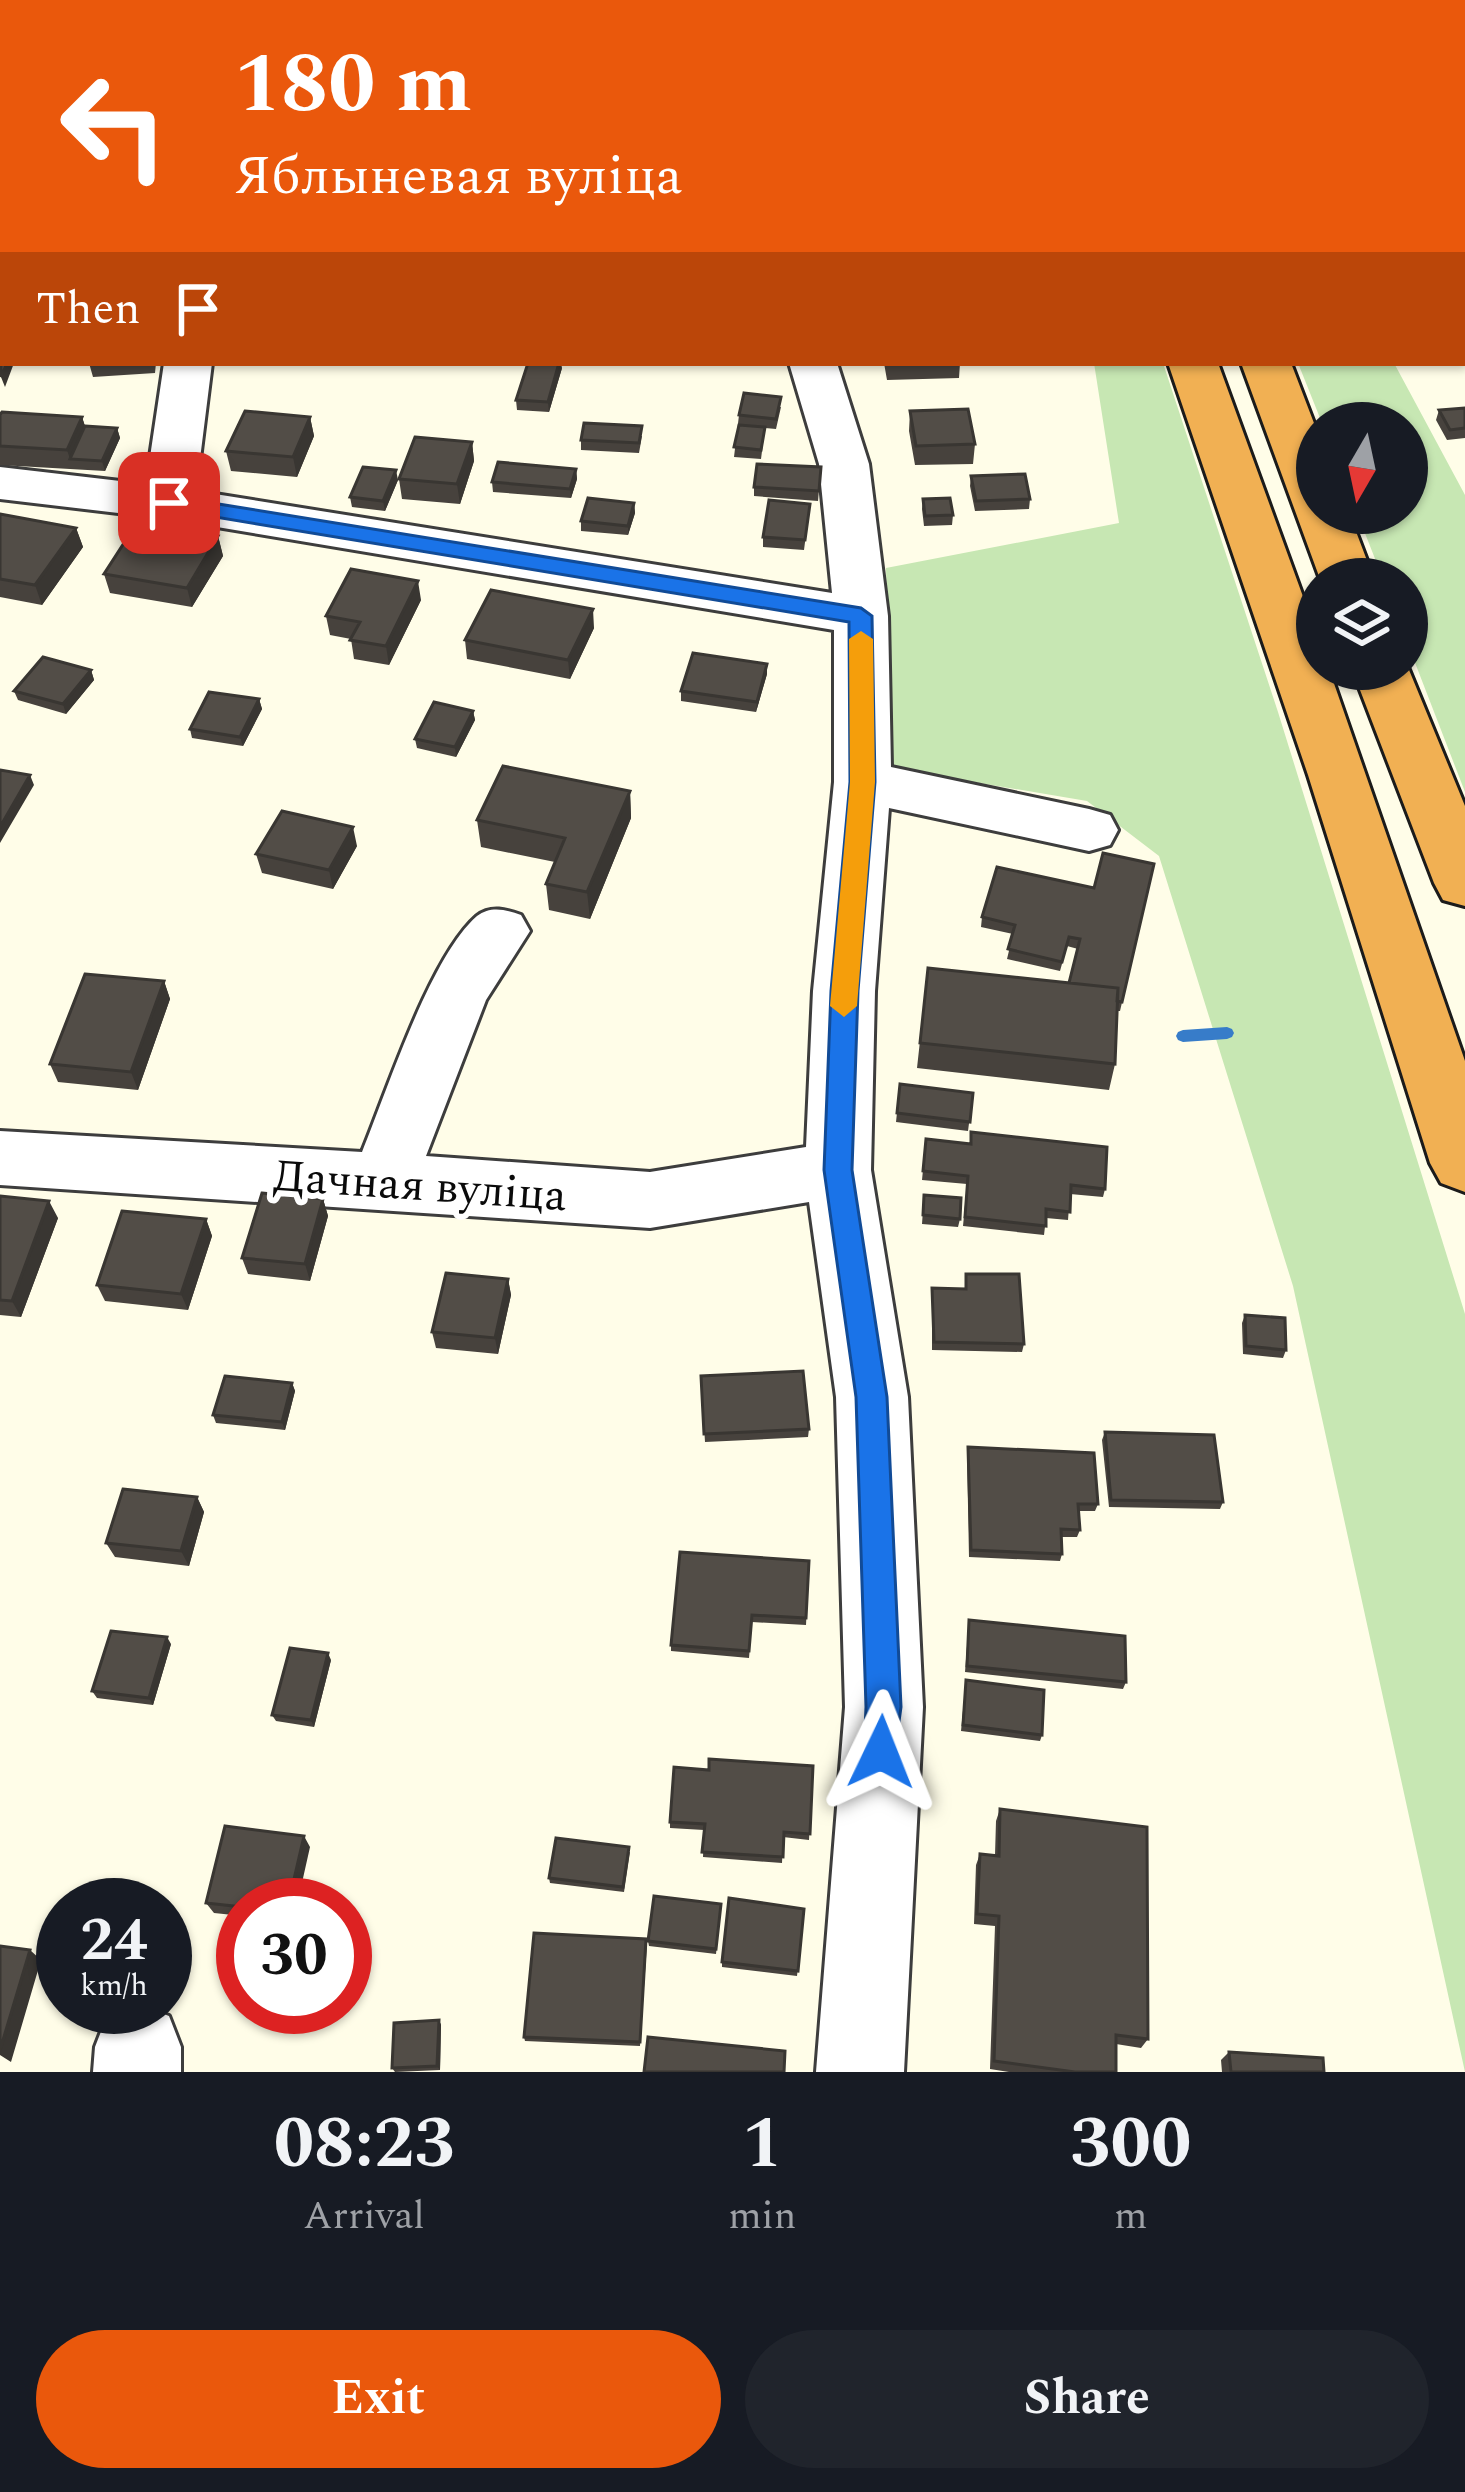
<!DOCTYPE html>
<meta charset="utf-8">
<style>
body{margin:0;font-family:Spectral,serif;background:#20242c;color:#f1f3f6;height:100vh;display:flex;flex-direction:column;font-size:45px;white-space:nowrap}
*{box-sizing:border-box;margin:0}
p{font-size:39px;color:#9ea1a6}
.icon{flex:none;width:66px;height:66px;fill:none;stroke:currentColor;stroke-width:2;stroke-linecap:round;stroke-linejoin:round}
.map{position:relative;height:2072px;overflow:hidden}
.side{display:flex;flex-direction:column;background:#171b24;flex:1}
.side>*{flex:none}
.hud{position:absolute;left:0px;top:0px;width:1467px;height:366px;box-shadow:0 3px 9px #0004;background:#ea580c;color:#fff;overflow:hidden}
.needle{width:78px;rotate:189deg}
.tools{position:absolute;left:1296px;top:402px;display:grid;gap:24px}
.tools a{display:grid;place-items:center;width:132px;height:132px;border-radius:50%;background:#171b24;box-shadow:0 3px 9px #0004;font-size:60px}
.speed{position:absolute;left:36px;top:1878px;display:flex;gap:24px;font-size:60px;font-weight:700;text-align:center}
.speed>*{display:grid;place-content:center;width:156px;height:156px;border-radius:50%;background:#171b24;box-shadow:0 3px 9px #0004;line-height:1}
.speed small{font-size:30px;font-weight:400}
.speed .limit{border:18px solid #d22;background:#fff;color:#111}
.pin{position:absolute;display:grid;place-items:center;width:102px;height:102px;color:#fff;margin:-51px;border-radius:24px;box-shadow:0 6px 18px #0006}
.me{position:absolute;width:132px;margin:-66px;rotate:2deg;stroke-linejoin:round;filter:drop-shadow(0 0 9px #0008)}
.turn{display:flex;align-items:center;gap:42px;height:252px;padding:0 36px;font-size:54px}
.turn .icon{width:156px;height:156px;stroke-width:2.5}
.turn b{display:block;font-size:84px;line-height:102px}
.then{display:flex;align-items:center;height:114px;padding:0 36px;background:#0003;gap:24px;font-size:45px}
.eta{display:flex;justify-content:space-evenly;align-items:center;height:204px;text-align:center}
.eta b{font-size:72px;font-weight:700;line-height:84px}
.cta{display:flex;gap:24px;margin-top:auto;padding:24px 36px}
.cta a{flex:1;height:138px;border-radius:72px;background:#ea580c;color:#fff;font-size:48px;font-weight:700;line-height:138px;text-align:center}
.cta a+a{background:#20242c;color:#f1f3f6}
.map>svg:first-child{display:block}
</style>
<div class="map">
<svg width="1465" height="2072" viewBox="0 0 1465 2072">
<rect width="100%" height="100%" fill="#fffde8"/>
<path fill="#c7e7b3" d="M1094,363H1163L1278,712L1465,1314V2072L1293,1286L1159,856L1087,801L891,768L886,568L1119,523Z
M1298,363H1394L1465,495V792L1407,642V579H1383L1357,513H1407V423H1322Z"/>
<g fill="none" stroke-linecap="round" stroke-linejoin="round">
<path fill="#377cc9" fill-rule="evenodd" d="M1227,1027L1232,1029L1234,1033L1232,1037L1227,1039L1183,1042L1178,1040L1176,1036L1178,1032L1183,1030Z"/>
<g stroke="#3d3d3d" stroke-width="6">
<path id="minor" d="M760,0H798L799,3H761Z
M1412,0H1450L1452,3H1414Z
M1464,40H1465V66H1464Z
M164,363H212L196,491L832,593L819,464L789,363H837L869,464L888,616L891,767L1089,809L1110,815L1118,830L1110,845L1089,851L889,808L875,991L871,1170L908,1397L923,1707L904,2072H816L845,1707L836,1397L809,1202L650,1228L0,1185V1131L362,1152C387,1091 430,957 477,916C491,905 507,910 521,915L530,931L486,1000L426,1156L650,1172L806,1147L813,991L834,782V630L169,519L0,499V467L146,484Z
M130,2007H146L169,2016L181,2047V2072H93L95,2047L107,2016Z"/>
</g>
<g stroke="#1b1b1b" stroke-width="6">
<path id="highway" d="M1045,0H1085L1086,3H1046Z
M1109,0H1149L1150,3H1110Z
M1168,363H1218L1317,635V669H1329L1465,1061V1192L1441,1183L1430,1163L1308,775Z
M1241,363H1291L1317,431V513H1349L1374,579H1320Z
M1407,665L1465,806V906L1443,900L1434,883L1352,669H1407Z"/>
</g>
<use href="#minor" fill="#fff" fill-rule="evenodd"/>
<use href="#highway" fill="#f1b053" fill-rule="evenodd"/>
</g>
<path fill="#47423d" d="M107,0H179L178,3H181H108Z
M658,0H724V3H658Z
M831,0H1000L999,3H813Z
M0,62H3V101L0,100Z
M0,124H3V172L0,171Z
M89,363H156L155,373L93,377Z
M884,363H960L959,378L887,380Z
M562,368L549,412L517,410L516,400Z
M781,407L776,429L765,428L761,459L734,457L739,415Z
M1465,408V438L1447,440L1436,420L1439,410Z
M910,411L975,444L973,464L915,465L909,431Z
M0,415L82,417L85,426L117,428L120,438L105,471L0,465Z
M310,417L314,436L297,477L231,471L226,451Z
M642,436L639,453L581,450V440Z
M472,442L474,461L460,504L402,499L399,479Z
M821,467L818,501L754,496V487Z
M576,469L577,479L571,498L493,492L492,482Z
M971,476L1030,499L1029,509L975,511L970,486Z
M398,480L385,511L352,507L350,497Z
M923,499L953,515L952,525L924,526L922,509Z
M634,503L635,513L628,535L581,531V521Z
M810,504L804,550L763,547V537Z
M0,514L76,528L83,547L42,605L0,597Z
M218,536L223,556L192,607L110,593L104,574Z
M421,600L389,665L354,659L351,639L330,635L326,616Z
M594,628L570,679L467,659L465,640Z
M91,670L94,680L66,714L18,700L14,691Z
M767,674L756,712L681,701V691Z
M259,699L262,709L243,746L192,738L190,729Z
M473,711L475,720L456,757L417,748L415,739Z
M630,791L631,818L590,919L549,910L546,884L555,862L481,847L477,820Z
M357,846L333,889L262,873L256,854Z
M1154,864L1120,1011H1117L1115,1064L1109,1090L917,1068L928,968L1069,983L1078,949L1067,946L1060,971L1007,959L1013,934L981,927L982,917L1094,888Z
M164,981L170,999L138,1090L58,1082L50,1064Z
M900,1084L973,1093L968,1131L896,1122Z
M926,1139L1105,1189L1103,1197L1070,1194L1068,1220L1046,1218L1044,1235L963,1226L967,1184L922,1180Z
M924,1195L960,1219L958,1227L922,1224Z
M0,1196L58,1218L21,1317L0,1315Z
M323,1199L328,1216L310,1281L248,1274L242,1258Z
M206,1219L212,1236L188,1310L105,1301L97,1285Z
M966,1274L1024,1344L1022,1352L932,1350V1288L965,1289Z
M508,1279L511,1295L498,1354L436,1348L432,1332Z
M1245,1315L1286,1350L1283,1358L1243,1354L1242,1323Z
M701,1376L809,1429L808,1437L705,1442Z
M292,1383L295,1391L285,1430L216,1423L213,1415Z
M1105,1432L1223,1502L1220,1509L1109,1507L1102,1440Z
M968,1447L1098,1504L1095,1511H1078L1080,1530L1077,1537H1061L1062,1554L1060,1561L969,1557L967,1455Z
M197,1497L204,1512L189,1566L115,1557L106,1543Z
M809,1561L806,1625L752,1622L749,1658L671,1651V1645Z
M969,1620L1126,1682L1123,1689L965,1672Z
M171,1644L153,1705L97,1698L92,1691Z
M331,1660L314,1727L276,1721L272,1715Z
M966,1680L1042,1735L1040,1741L961,1731Z
M813,1766L809,1840L783,1837L782,1863L703,1857L704,1830L670,1828V1822L709,1770Z
M1000,1809L1148,2039L1141,2048L1116,2044V2072H1009L990,2069L995,1926L974,1924L976,1865L980,1854L995,1855L996,1821Z
M310,1847L243,1905V1916L214,1913L206,1903Z
M630,1852L624,1892L550,1883L549,1878Z
M721,1904L716,1954L649,1946L648,1941Z
M804,1909L797,1976L722,1967V1962Z
M165,1913H174L183,1923L181,1990L165,1992Z
M647,1944L640,2046L525,2041L524,2037Z
M439,2020L441,2025L440,2070L395,2072L392,2068Z
M1229,2052L1324,2072H1222L1221,2060Z"/>
<path fill="#393632" d="M7,363H14L5,387L1,377Z
M559,363H561L562,368L549,412L548,402Z
M82,417L88,436L70,459L67,450Z
M310,417L314,436L297,477L293,457Z
M117,428L120,438L105,471L102,461Z
M472,442L474,461L460,504L457,484Z
M576,469L577,479L571,498L570,489Z
M396,470L398,480L385,511L383,501Z
M634,503L635,513L628,535V526Z
M76,528L83,547L42,605L35,585Z
M218,536L223,556L192,607L187,588Z
M418,581L421,600L389,665L386,646Z
M593,609L594,628L570,679L568,660Z
M767,664V674L756,712L757,702Z
M91,670L94,680L66,714L63,704Z
M259,699L262,709L243,746L240,737Z
M473,711L475,720L456,757L455,747Z
M30,775L34,785L0,843V827Z
M630,791L631,818L590,919L587,892Z
M353,827L357,846L333,889L329,870Z
M164,981L170,999L138,1090L131,1072Z
M323,1199L328,1216L310,1281L305,1264Z
M49,1201L58,1218L21,1317L12,1301Z
M206,1219L212,1236L188,1310L181,1294Z
M508,1279L511,1295L498,1354L495,1338Z
M292,1383L295,1391L285,1430L282,1422Z
M197,1497L204,1512L189,1566L181,1551Z
M167,1637L171,1644L153,1705L149,1698Z
M328,1653L331,1660L314,1727L311,1720Z
M304,1836L310,1847L297,1905H288Z
M174,1913L183,1923L181,1990L172,1981Z
M30,1950L41,1960L11,2062L0,2055V2050Z
M439,2020L441,2025L440,2070L437,2066Z"/>
<path fill="#524d47" stroke="#393632" stroke-width="3" d="M279,0H308L307,3H278Z
M841,0H871L872,3H813V1Z
M1366,0H1411L1412,3H1367Z
M0,62H3V82H0Z
M0,124H3V153H0Z
M0,317H3V363H7L1,377Z
M528,363H559L548,402L516,400Z
M744,393L781,397L776,419L739,415Z
M1465,408V428L1450,430L1439,410Z
M968,409L975,444L916,446L910,411Z
M245,411L310,417L293,457L226,451Z
M2,412L82,417L67,450L0,446V415Z
M584,423L642,426L639,443L581,440Z
M739,425L765,427L761,450L734,447Z
M85,426L117,428L102,461L70,459Z
M415,437L472,442L457,484L399,479Z
M498,462L576,469L570,489L492,482Z
M757,464L821,467L819,491L754,487Z
M363,467L396,470L383,501L350,497Z
M1025,474L1030,499L976,501L971,476Z
M588,498L634,503L628,526L581,521Z
M950,498L953,515L925,516L923,499Z
M769,500L810,504L805,540L763,537Z
M0,514L76,528L35,585L0,579Z
M137,523L218,536L187,588L104,574Z
M351,569L418,581L386,646L350,640L360,622L326,616Z
M491,590L593,609L568,660L465,640Z
M693,653L767,664L757,702L681,691Z
M43,657L91,670L63,704L14,691Z
M209,692L259,699L240,737L190,729Z
M434,702L473,711L455,747L415,739Z
M503,766L630,791L587,892L546,884L565,838L477,820Z
M0,770L30,775L0,827Z
M282,811L353,827L329,870L256,854Z
M1103,853L1154,864L1122,1002L1117,1001L1118,988L1069,983L1080,939L1069,937L1062,962L1008,949L1015,925L982,917L997,867L1094,888Z
M928,968L1118,988L1115,1064L920,1043Z
M85,974L164,981L131,1072L50,1064Z
M900,1084L973,1093L970,1122L897,1113Z
M971,1132L1107,1147L1105,1189L1071,1185L1070,1212L1046,1209V1226L965,1217L968,1176L923,1171L926,1139L971,1144Z
M262,1193L323,1199L305,1264L242,1258Z
M924,1195L961,1198L960,1219L923,1215Z
M0,1196L49,1201L12,1301L0,1300Z
M122,1211L206,1219L181,1294L97,1285Z
M446,1273L508,1279L495,1338L432,1332Z
M966,1274H1019L1024,1344L934,1342L932,1288L966,1289Z
M1245,1315L1285,1318L1286,1350L1246,1346Z
M803,1371L809,1429L704,1434L701,1376Z
M225,1376L292,1383L282,1422L213,1415Z
M1105,1432L1214,1435L1223,1502L1111,1500Z
M968,1447L1094,1453L1098,1504H1078L1080,1530L1061,1529L1062,1554L971,1550Z
M123,1489L197,1497L181,1551L106,1543Z
M680,1552L809,1561L806,1618L752,1615L749,1651L671,1645Z
M969,1620L1125,1636L1126,1682L967,1666Z
M111,1631L167,1637L149,1698L92,1691Z
M290,1648L328,1653L311,1720L272,1715Z
M966,1680L1044,1690L1042,1735L963,1725Z
M709,1759L813,1766L810,1834L784,1832L783,1857L702,1852L705,1824L670,1822L674,1767L709,1770Z
M1000,1809L1147,1827L1148,2039L1116,2035V2072H1075L994,2061L999,1916L977,1914L980,1854L999,1856Z
M225,1826L304,1836L288,1905H243V1907L206,1903Z
M556,1838L629,1847L623,1887L549,1878Z
M654,1896L721,1904L716,1949L648,1941Z
M729,1898L804,1909L798,1971L722,1962Z
M165,1913H174L172,1981L165,1982Z
M534,1933L646,1939L640,2042L524,2037Z
M0,1946L30,1950L0,2050Z
M439,2020L437,2066L392,2068L394,2023Z
M648,2037L785,2051L784,2072H644Z
M1229,2052L1323,2058L1324,2072H1231Z"/>
<path fill="#1a73e8" stroke="#114b97" stroke-width="3" d="M169,496L861,608L872,616L875,782L858,991L852,1170L887,1397L901,1707L893,1765L881,1770L869,1765L864,1752L866,1707L856,1397L824,1170L831,991L850,782L849,622L161,508L158,503Z"/>
<path fill="#f59e0b" d="M861,631L873,639L875,782L857,1006L844,1017L830,1006L850,782L849,639Z"/>
<g text-anchor="middle" stroke-width="12" stroke-linejoin="round" paint-order="stroke">
<g font-size="45" fill="#0a0a0a" stroke="#fff">
<text transform="translate(420 1184) rotate(4)" y="16">Дачная вуліца</text>
</g>
</g>
</svg>
<div class="tools">
<a><svg class="needle" viewBox="-14 -14 28 28"><path d="M0-13l5 13h-10z" fill="#e53935"/><path d="M0 13l5-13h-10z" fill="#9ea1a6"/></svg></a>
<a><svg class="icon" aria-label="layers" viewBox="0 0 24 24"><path d="M12 4l9 5-9 5-9-5zM3 14l9 5 9-5"/></svg></a>
</div>
<div class="speed"><div>24<small>km/h</small></div><div class="limit">30</div></div>
<div class="pin" style="left:169px;top:503px;background:#d93025"><svg class="icon" aria-label="arrive" viewBox="0 0 24 24"><path d="M6 21V4h12l-3 4 3 4H6"/></svg></div>
<svg class="me" style="left:881px;top:1752px" viewBox="-20 -20 40 40"><path d="M0-17L14 15 0 8-14 15z" fill="#1a73e8" stroke="#fff" stroke-width="4"/></svg>
<div class="hud">
<div class="turn"><svg class="icon" aria-label="left" viewBox="0 0 24 24"><path d="M17 20v-9H6M10 6l-5 5 5 5"/></svg><div><b>180 m</b>Яблыневая вуліца</div></div>
<div class="then">Then<svg class="icon" aria-label="arrive" viewBox="0 0 24 24"><path d="M6 21V4h12l-3 4 3 4H6"/></svg></div>
</div>
</div>
<section class="side">
<div class="eta">
<div><b>08:23</b><p>Arrival</p></div>
<div><b>1</b><p>min</p></div>
<div><b>300</b><p>m</p></div>
</div>
<div class="cta"><a>Exit</a><a>Share</a></div>
</section>
